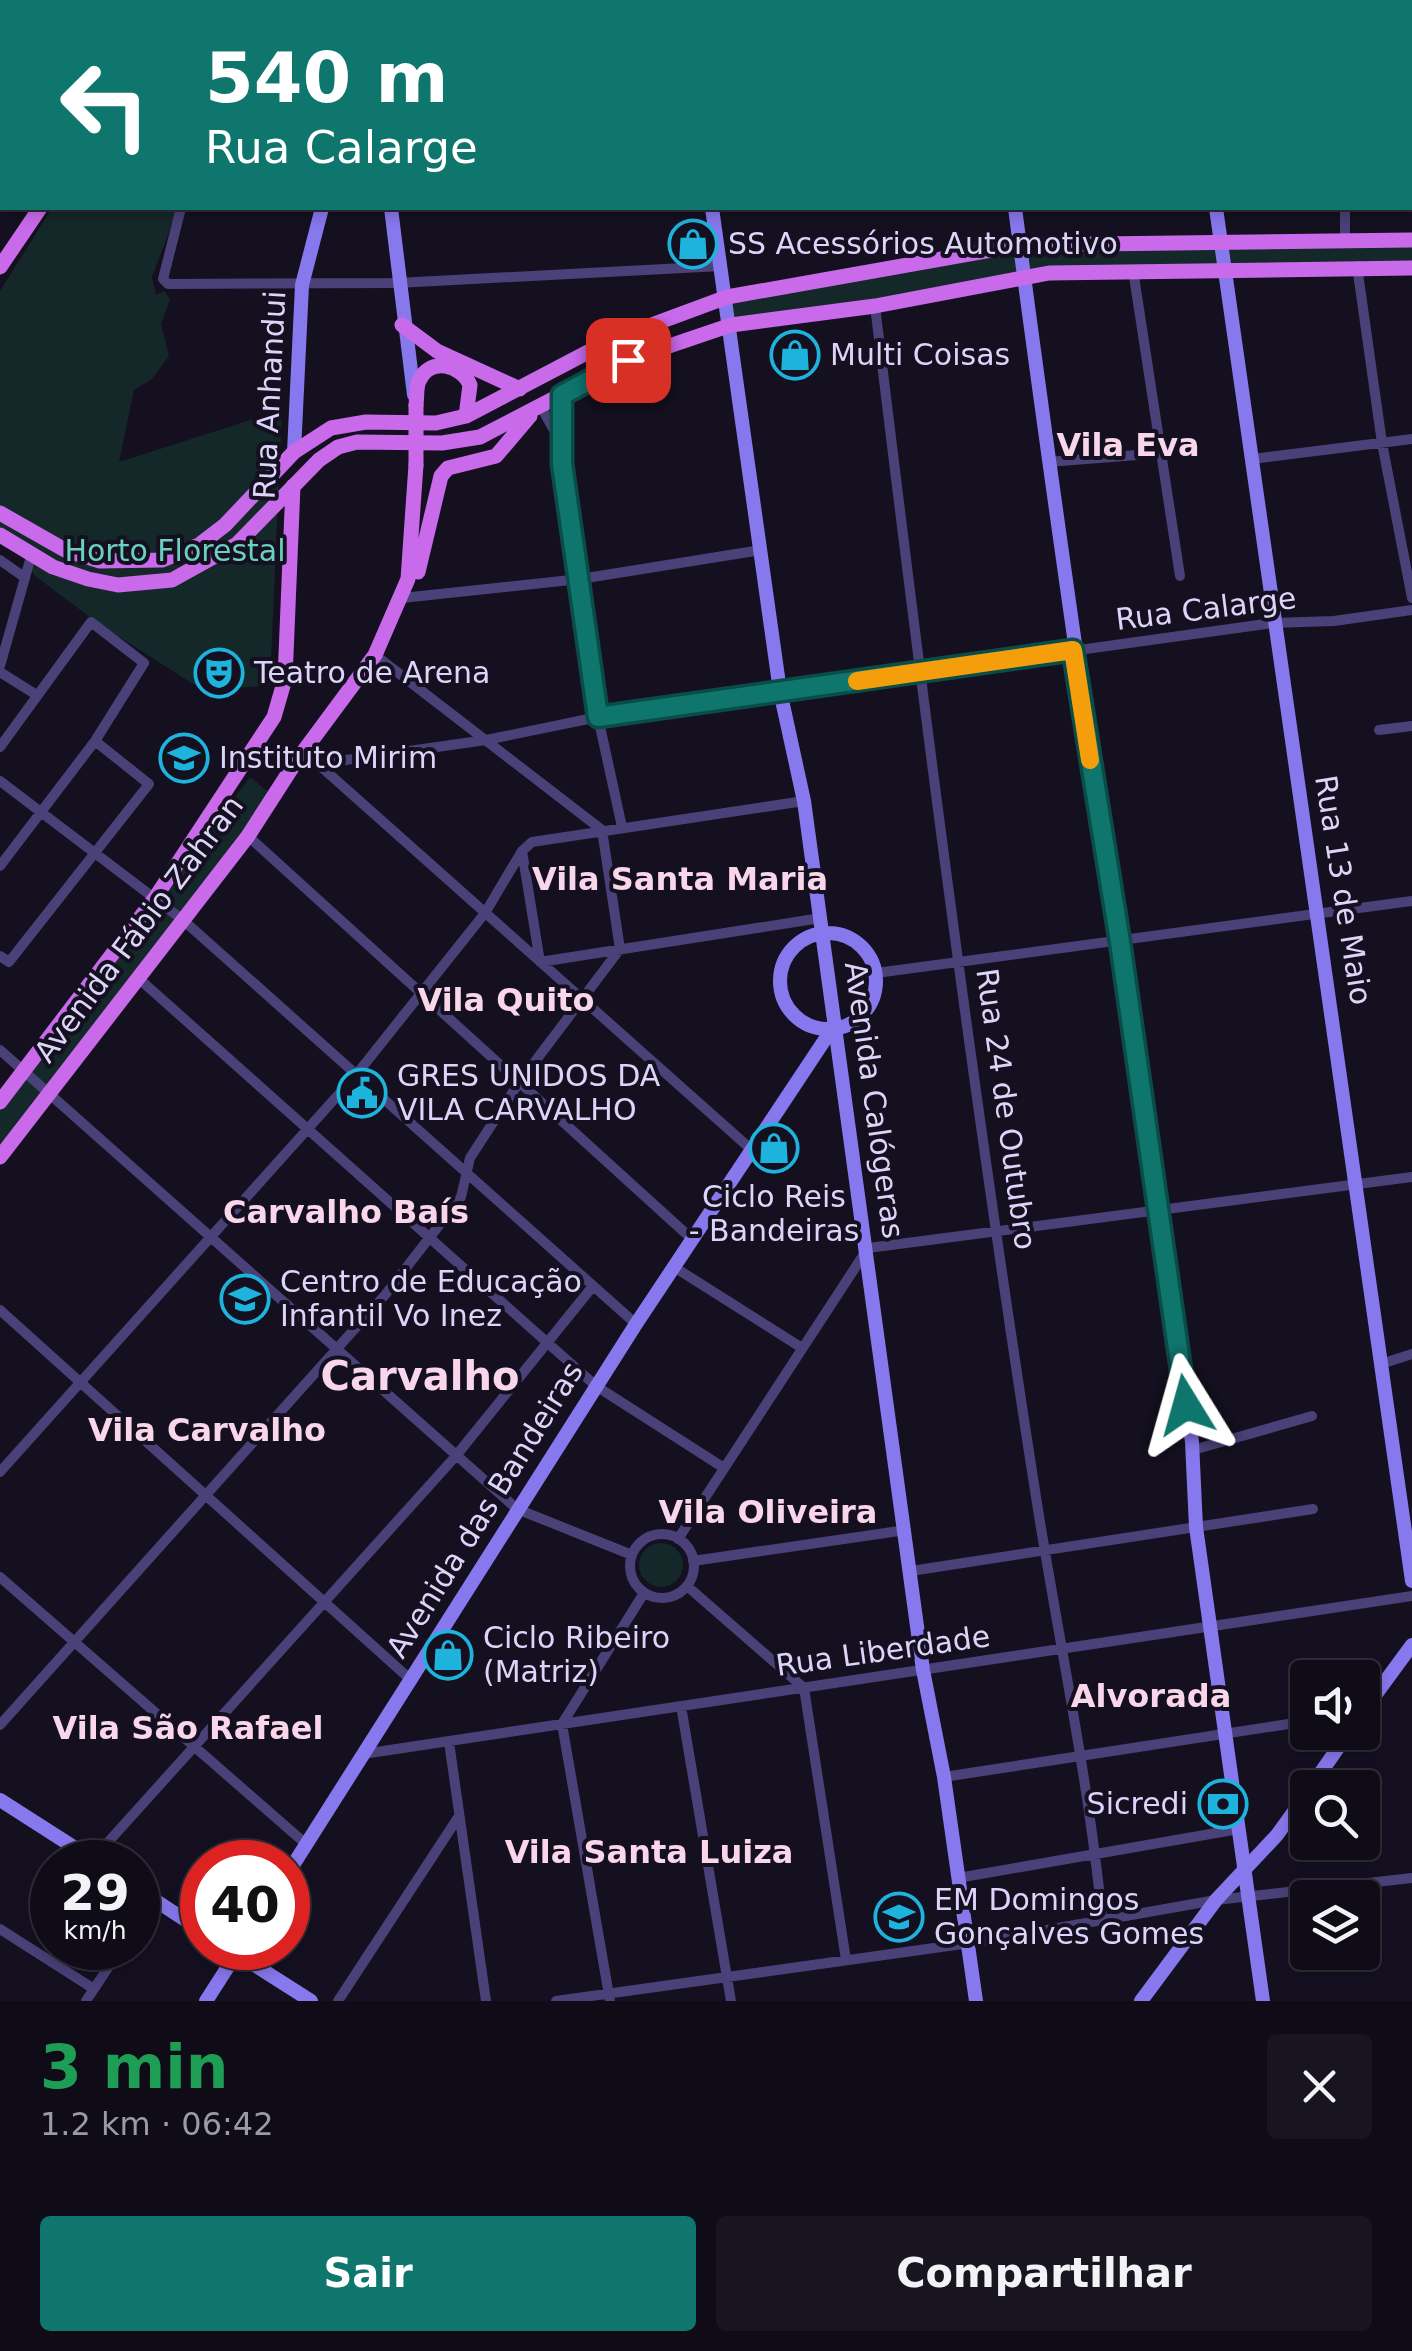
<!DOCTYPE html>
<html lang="pt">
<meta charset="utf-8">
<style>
body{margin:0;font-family:"DejaVu Sans",sans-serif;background:#181521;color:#f1f3f6;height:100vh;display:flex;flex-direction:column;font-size:38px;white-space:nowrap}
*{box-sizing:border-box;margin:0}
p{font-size:32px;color:#9b9ba2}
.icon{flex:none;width:55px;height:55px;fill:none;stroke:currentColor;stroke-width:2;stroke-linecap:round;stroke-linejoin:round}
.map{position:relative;height:2001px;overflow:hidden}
.drawer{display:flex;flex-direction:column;background:#0f0c18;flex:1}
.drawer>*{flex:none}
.hud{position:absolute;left:0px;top:0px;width:1412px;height:210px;box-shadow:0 5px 15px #0003,0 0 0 2px #2f2c37;background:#0f766e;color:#fff;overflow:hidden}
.fabs{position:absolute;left:1290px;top:1660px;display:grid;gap:20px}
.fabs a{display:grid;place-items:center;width:90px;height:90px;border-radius:10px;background:#0f0c18;box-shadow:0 5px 15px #0003,0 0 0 2px #2f2c37;font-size:50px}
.speed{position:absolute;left:30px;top:1840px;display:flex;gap:20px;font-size:50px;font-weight:700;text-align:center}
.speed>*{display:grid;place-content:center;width:130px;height:130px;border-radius:50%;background:#0f0c18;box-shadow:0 5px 15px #0003,0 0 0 2px #2f2c37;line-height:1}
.speed small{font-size:25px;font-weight:400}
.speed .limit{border:15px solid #d22;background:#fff;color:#111}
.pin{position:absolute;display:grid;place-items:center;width:85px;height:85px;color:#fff;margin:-42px;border-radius:20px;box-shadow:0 5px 15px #0006}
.me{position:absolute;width:110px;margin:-55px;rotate:352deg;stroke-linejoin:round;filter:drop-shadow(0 0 8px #0008)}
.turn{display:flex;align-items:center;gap:35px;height:210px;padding:0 40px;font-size:45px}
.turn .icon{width:130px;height:130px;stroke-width:2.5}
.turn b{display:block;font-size:70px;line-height:85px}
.round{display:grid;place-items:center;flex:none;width:105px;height:105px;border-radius:10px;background:#181521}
.head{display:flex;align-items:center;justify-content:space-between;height:170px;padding:0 40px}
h1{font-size:60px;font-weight:700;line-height:75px;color:#1e9e55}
.button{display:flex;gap:20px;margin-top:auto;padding:20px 40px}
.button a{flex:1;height:115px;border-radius:10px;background:#0f766e;color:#fff;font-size:40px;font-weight:700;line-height:115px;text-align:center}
.button a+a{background:#181521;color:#f1f3f6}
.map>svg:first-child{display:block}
</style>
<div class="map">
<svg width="1412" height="2001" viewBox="0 0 1412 2001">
<rect width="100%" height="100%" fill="#141020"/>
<path fill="#142729" d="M52,208H178L152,277L156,295L164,291L170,299L161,324L169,356L152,379L134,390L119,462L282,410L270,685L204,691L99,624L35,576L24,557L0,544V291Z
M1412,240V268L1133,269L731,325L727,297L1020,245Z
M250,777L271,794L0,1150V1107Z
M639 1565a22 22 0 1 1 44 0a22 22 0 1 1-44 0Z"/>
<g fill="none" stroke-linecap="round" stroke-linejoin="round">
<path stroke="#494178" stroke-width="10" d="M240,2L241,0
M555,2L564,0
M1410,47H1412
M0,95H2
M181,208L163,279L168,284L397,283L721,266
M1345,208V238
M1357,266L1382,443L1412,598
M1133,270L1180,576
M875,306C923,704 974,1101 1036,1497C1058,1637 1088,1775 1102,1917
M541,407L554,430L562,464L598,717L622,827
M562,448V395
M1252,459L1412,439
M1048,462L1162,453
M0,560L24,577
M402,598L580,579L761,550
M375,655L602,830
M0,666L32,553
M0,672L35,694
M1379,730L1412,726
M0,747L91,622L144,663L95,741L0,866
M295,763L318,764L486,740L598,717L1273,623L1334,621L1412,610
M318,764L753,1151
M0,781L183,920L636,1324
M248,836L693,1240
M522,851L540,962L821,918
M0,956L9,962L149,784L95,741
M876,973L1412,901
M137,977L596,1386L724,1468
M0,1050L517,1509L632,1555
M674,1267L802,1348
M0,1310L411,1680
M1384,1363L1412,1354
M1193,1450L1312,1416
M0,1472L356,1075L485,913L522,851L532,842L804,801
M630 1566a32 32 0 1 1 64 0a32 32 0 1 1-64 0Z
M678,1539L868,1248L1412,1177
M693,1561L906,1530
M911,1571L1313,1509
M0,1577L306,1844
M687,1586L804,1688L846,1960
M681,1706L731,2001
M0,1725L385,1295L461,1197L470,1158L518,1084L620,949L602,830
M449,1742L486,2001
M363,1754L1412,1596
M944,1777L1308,1721
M92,1860L455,1457L593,1286
M958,1878L1239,1829
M138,1922L153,1899
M0,1929L94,1989
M86,2001L121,1948
M338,2001L459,1816
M556,2001L984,1941L1216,1900L1412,1878
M610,2001L562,1724L644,1593"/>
<path stroke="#8878ed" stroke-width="14" d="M681,0V2
M987,0L988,2
M1191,0V2
M377,2L378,0
M391,208L414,395
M712,208L780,691L804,801L923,1670L944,1777L976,2001
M1015,208C1069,620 1132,1031 1192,1442L1196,1527L1263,2001
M1216,208L1412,1581
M294,452L302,285L322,208
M780 981a48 48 0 1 1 96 0a48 48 0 1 1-96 0Z
M1362,1713L1412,1645
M1310,1788L1349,1732
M0,1800L97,1862
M288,1873L636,1324L832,1029
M138,1889L202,1931
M228,1948L311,2001
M206,2001L240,1948
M1141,2001L1216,1900L1277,1835L1308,1792"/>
<path stroke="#c96aeb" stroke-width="15" d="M126,2L128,0
M170,2L171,0
M0,196L2,193
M0,267L40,208
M402,325L437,351L520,389
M416,405C417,398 416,387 419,381C430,356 462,365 470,385L466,416
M0,513L65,550L100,561L162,560L199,545L225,525L294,452L331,428L366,422L436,423L466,416L611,340L727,297L1020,245L1412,240
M0,535L53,567L88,579L118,585L172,580L237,544L319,460L338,447L357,442L442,443L480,437L628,360L731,325L875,306L1049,273L1412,268
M418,572L441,476L448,468L496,456L530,416
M0,1102L155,898L274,717L285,679L293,486
M0,1157L248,836L295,763L375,655L408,579L416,465"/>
<path stroke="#c96aeb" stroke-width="15" d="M416,465V405"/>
</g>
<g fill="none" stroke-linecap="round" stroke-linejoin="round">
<g stroke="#0a4d48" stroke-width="25">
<path id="route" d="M628,360L562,395V464L598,717L1073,650L1120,942L1186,1405"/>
</g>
<use href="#route" stroke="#0f766e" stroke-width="18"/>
<path stroke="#f59e0b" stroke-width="18" d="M857,681L1073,650L1090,760"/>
</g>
<defs>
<g id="shop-ring" transform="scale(2.5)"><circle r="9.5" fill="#141020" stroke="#1eb3dc" stroke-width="1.5"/><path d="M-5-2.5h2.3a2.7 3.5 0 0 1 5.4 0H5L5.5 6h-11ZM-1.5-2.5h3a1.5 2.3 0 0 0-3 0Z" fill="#1eb3dc"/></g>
<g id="theatre-ring" transform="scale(2.5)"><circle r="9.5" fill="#141020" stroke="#1eb3dc" stroke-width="1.5"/><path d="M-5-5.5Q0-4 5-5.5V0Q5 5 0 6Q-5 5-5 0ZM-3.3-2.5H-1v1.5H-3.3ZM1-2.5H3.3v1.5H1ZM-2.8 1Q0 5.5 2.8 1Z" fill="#1eb3dc"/></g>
<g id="school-ring" transform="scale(2.5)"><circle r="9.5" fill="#141020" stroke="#1eb3dc" stroke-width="1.5"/><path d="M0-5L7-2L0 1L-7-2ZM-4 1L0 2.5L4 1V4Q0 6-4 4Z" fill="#1eb3dc"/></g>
<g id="civic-ring" transform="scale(2.5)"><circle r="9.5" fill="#141020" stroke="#1eb3dc" stroke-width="1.5"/><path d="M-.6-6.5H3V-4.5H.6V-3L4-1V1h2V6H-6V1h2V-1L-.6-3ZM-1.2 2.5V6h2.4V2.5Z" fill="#1eb3dc"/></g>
<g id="bank-ring" transform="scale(2.5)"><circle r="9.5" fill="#141020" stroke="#1eb3dc" stroke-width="1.5"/><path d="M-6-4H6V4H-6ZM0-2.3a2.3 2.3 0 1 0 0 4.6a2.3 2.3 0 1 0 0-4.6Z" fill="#1eb3dc"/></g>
</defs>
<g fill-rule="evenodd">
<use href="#shop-ring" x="693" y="244"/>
<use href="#shop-ring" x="795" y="355"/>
<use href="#theatre-ring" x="219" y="673"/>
<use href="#school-ring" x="184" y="758"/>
<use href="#civic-ring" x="362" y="1093"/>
<use href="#shop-ring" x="774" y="1148"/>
<use href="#school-ring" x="245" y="1299"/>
<use href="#shop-ring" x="448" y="1655"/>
<use href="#bank-ring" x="1223" y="1804"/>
<use href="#school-ring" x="899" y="1917"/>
</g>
<g text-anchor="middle" stroke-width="8" stroke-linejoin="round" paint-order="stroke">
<g font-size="30" fill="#ddd4f9" stroke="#141020" text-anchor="start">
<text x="728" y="254">SS Acessórios Automotivo</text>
<text x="830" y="365">Multi Coisas</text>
<text x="254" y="683">Teatro de Arena</text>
<text x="219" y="768">Instituto Mirim</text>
<text x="397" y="1086">GRES UNIDOS DA<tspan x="397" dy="34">VILA CARVALHO</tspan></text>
<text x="774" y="1207" text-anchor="middle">Ciclo Reis<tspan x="774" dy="34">- Bandeiras</tspan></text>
<text x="280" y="1292">Centro de Educação<tspan x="280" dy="34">Infantil Vo Inez</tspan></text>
<text x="483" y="1648">Ciclo Ribeiro<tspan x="483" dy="34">(Matriz)</tspan></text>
<text x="1188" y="1814" text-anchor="end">Sicredi</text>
<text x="934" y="1910">EM Domingos<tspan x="934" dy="34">Gonçalves Gomes</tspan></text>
</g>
<g font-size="30" fill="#ddd4f9" stroke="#141020">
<text transform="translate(270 395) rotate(-87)" y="10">Rua Anhandui</text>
<text transform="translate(1206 609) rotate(-7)" y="10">Rua Calarge</text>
<text transform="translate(1343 890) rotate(81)" y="10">Rua 13 de Maio</text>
<text transform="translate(139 929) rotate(-53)" y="10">Avenida Fábio Zahran</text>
<text transform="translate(874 1100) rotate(82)" y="10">Avenida Calógeras</text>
<text transform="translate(1006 1109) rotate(82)" y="10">Rua 24 de Outubro</text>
<text transform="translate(485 1510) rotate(-58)" y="10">Avenida das Bandeiras</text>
<text transform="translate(883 1651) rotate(-8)" y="10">Rua Liberdade</text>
</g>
<g font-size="30" fill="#6bcfc1" stroke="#141020">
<text x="175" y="561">Horto Florestal</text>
</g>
<g font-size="32" font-weight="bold" fill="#f9d6e9" stroke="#141020">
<text x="1128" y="456">Vila Eva</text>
<text x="680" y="890">Vila Santa Maria</text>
<text x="506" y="1011">Vila Quito</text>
<text x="346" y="1223">Carvalho Baís</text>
<text x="207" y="1441">Vila Carvalho</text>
<text x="768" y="1523">Vila Oliveira</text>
<text x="1151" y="1707">Alvorada</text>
<text x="188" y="1739">Vila São Rafael</text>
<text x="649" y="1863">Vila Santa Luiza</text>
</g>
<g font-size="40" font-weight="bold" fill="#f9d6e9" stroke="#141020">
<text x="420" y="1390">Carvalho</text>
</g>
</g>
</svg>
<div class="fabs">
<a><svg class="icon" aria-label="sound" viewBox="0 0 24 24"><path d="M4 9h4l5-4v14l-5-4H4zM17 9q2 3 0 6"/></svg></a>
<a><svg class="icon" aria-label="search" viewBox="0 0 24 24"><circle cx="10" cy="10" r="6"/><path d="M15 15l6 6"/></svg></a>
<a><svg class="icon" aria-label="layers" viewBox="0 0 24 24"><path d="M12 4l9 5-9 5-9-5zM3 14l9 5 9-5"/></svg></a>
</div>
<div class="speed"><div>29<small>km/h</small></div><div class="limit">40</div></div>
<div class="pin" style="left:628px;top:360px;background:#d93025"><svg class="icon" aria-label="arrive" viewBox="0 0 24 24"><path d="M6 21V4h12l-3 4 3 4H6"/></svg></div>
<svg class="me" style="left:1186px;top:1405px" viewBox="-20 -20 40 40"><path d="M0-17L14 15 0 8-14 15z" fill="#0f766e" stroke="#fff" stroke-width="4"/></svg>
<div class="hud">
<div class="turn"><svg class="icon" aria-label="left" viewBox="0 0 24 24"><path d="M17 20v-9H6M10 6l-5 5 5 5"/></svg><div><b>540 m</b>Rua Calarge</div></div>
</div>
</div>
<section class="drawer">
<div class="head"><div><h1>3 min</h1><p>1.2 km · 06:42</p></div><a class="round"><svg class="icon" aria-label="close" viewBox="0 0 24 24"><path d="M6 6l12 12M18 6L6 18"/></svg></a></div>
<div class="button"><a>Sair</a><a>Compartilhar</a></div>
</section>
